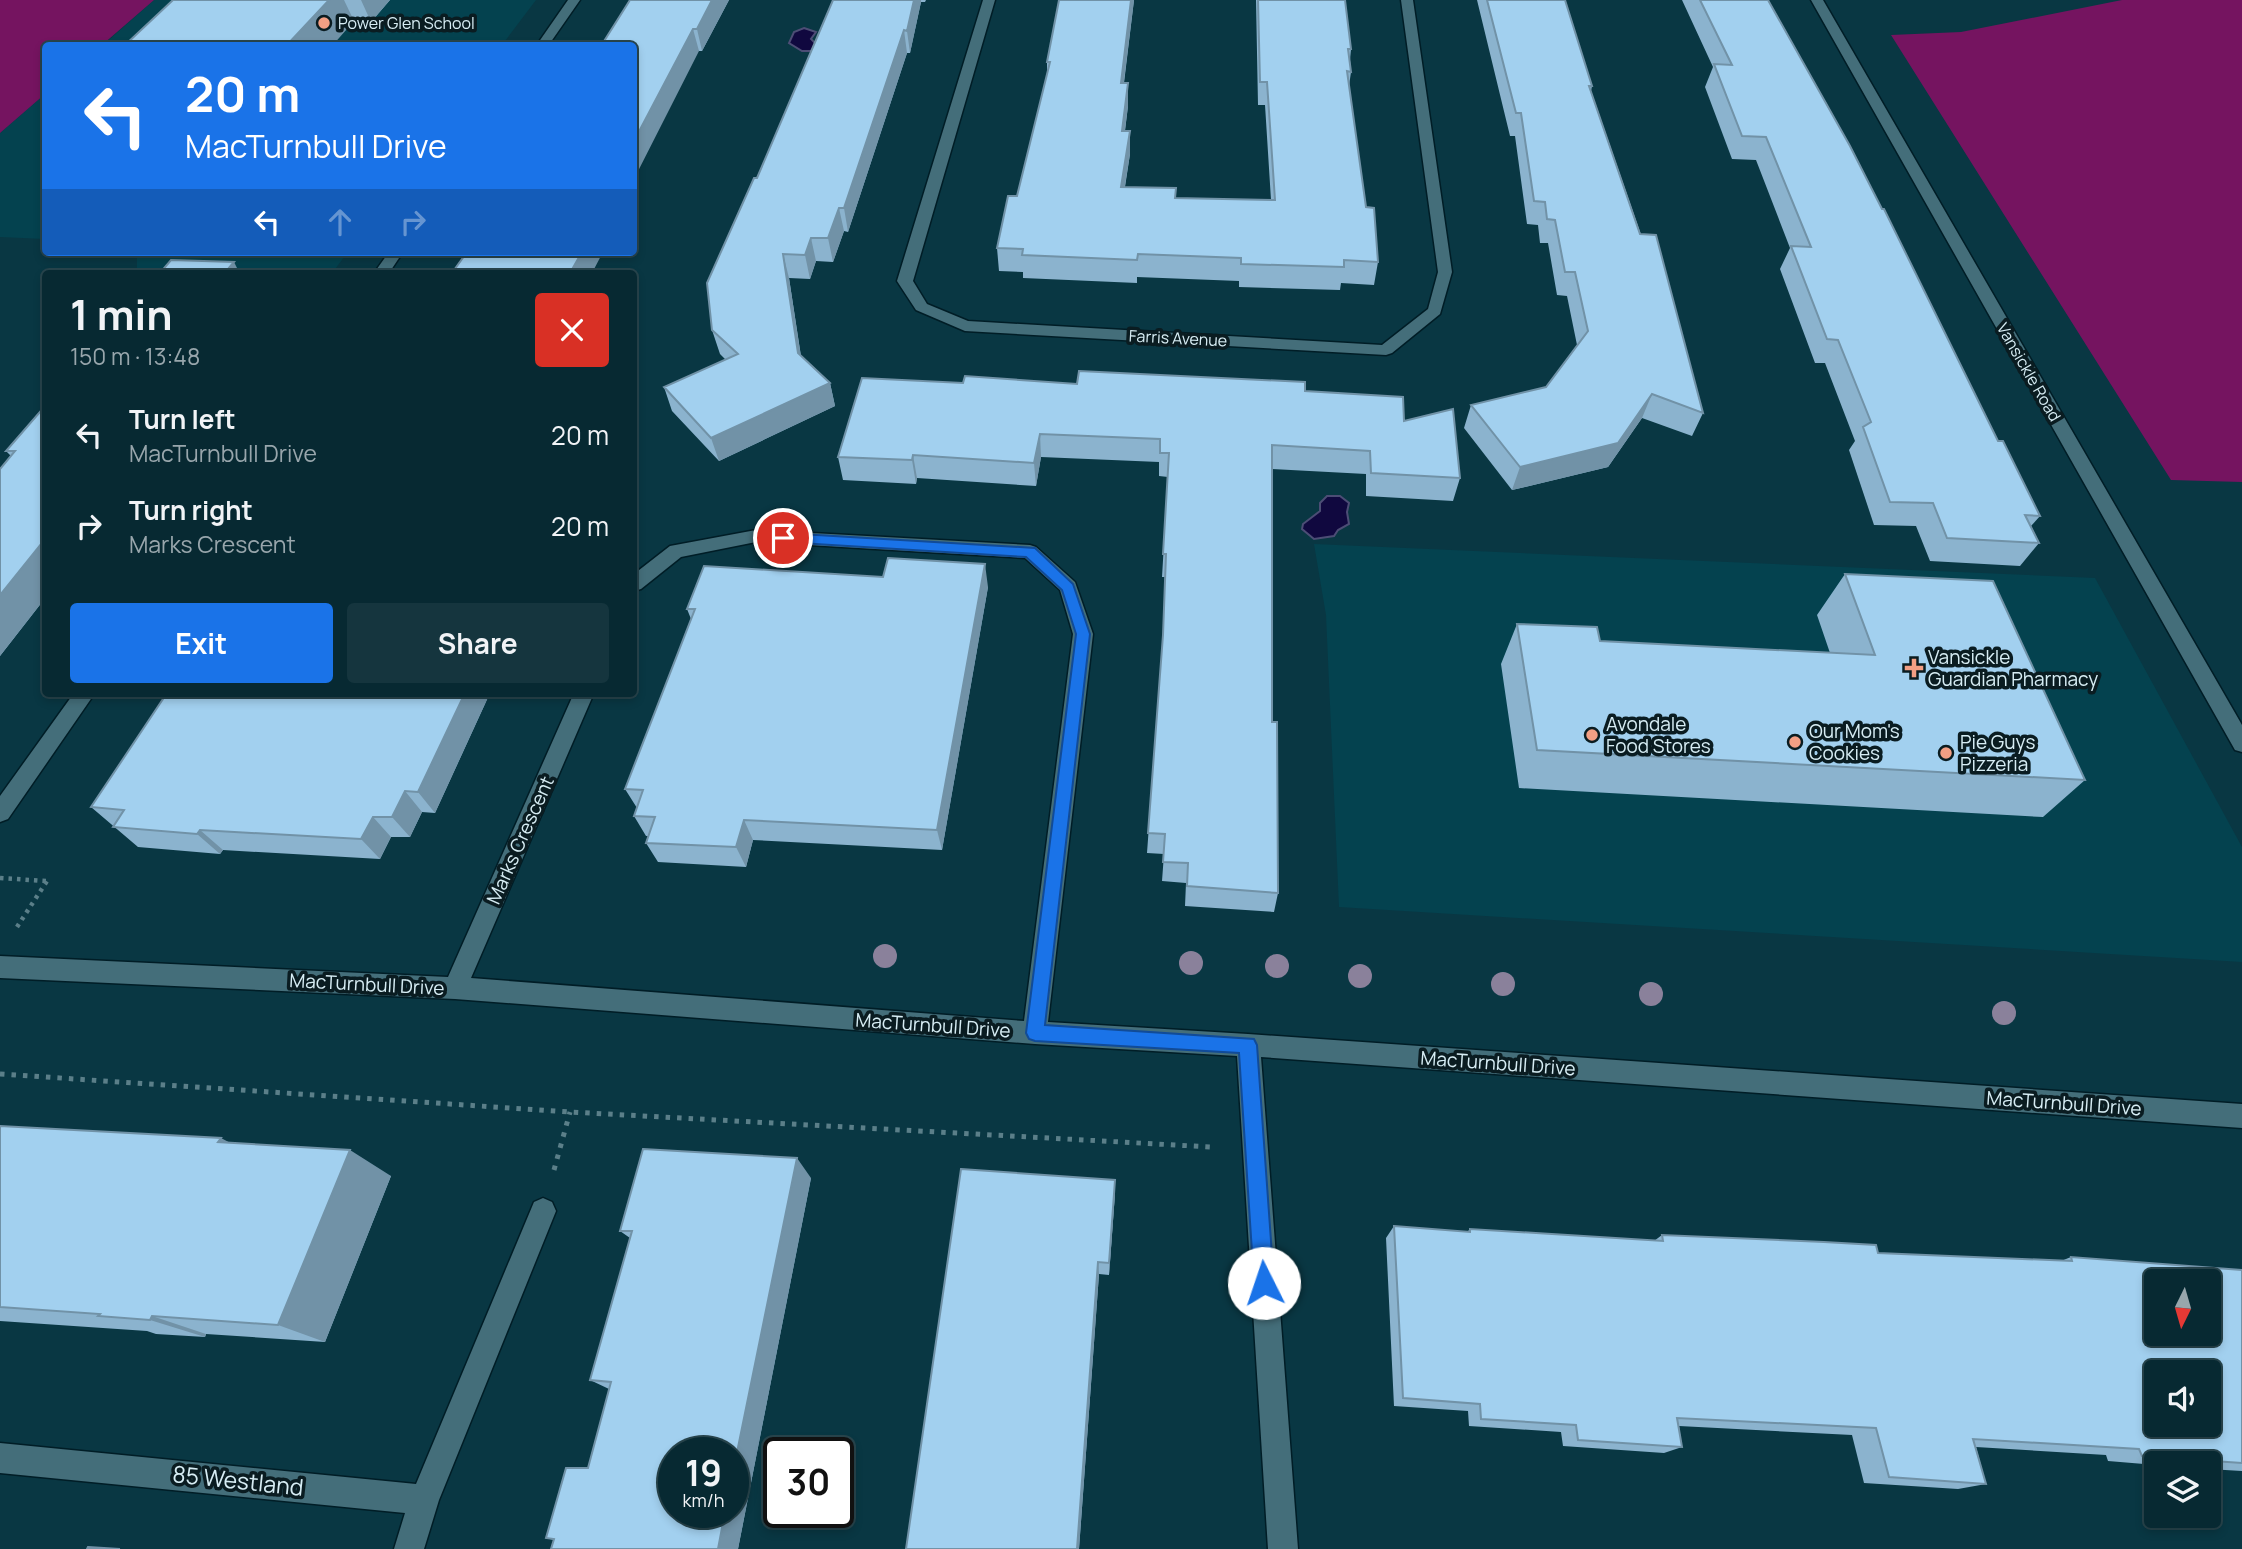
<!DOCTYPE html>
<meta charset="utf-8">
<style>
body{margin:0;font-family:Manrope,sans-serif;background:#15353e;color:#f1f3f6;height:100vh;display:flex;flex-direction:column;font-size:26px;white-space:nowrap}
*{box-sizing:border-box;margin:0}
p{font-size:23px;color:#98a6ac}
.icon{flex:none;width:38px;height:38px;fill:none;stroke:currentColor;stroke-width:2;stroke-linecap:round;stroke-linejoin:round}
.map{position:relative;flex:1;overflow:hidden}
.side{position:absolute;left:42px;top:270px;width:595px;height:427px;display:flex;flex-direction:column;background:#072932;border-radius:7px;box-shadow:0 4px 10px #0003,0 0 0 2px #28454d}
.side>*{flex:none}
.banner{position:absolute;left:42px;top:42px;width:595px;height:214px;border-radius:7px;box-shadow:0 4px 10px #0003,0 0 0 2px #28454d;background:#1a73e8;color:#fff;overflow:hidden}
.needle{width:46px;rotate:185deg}
.controls{position:absolute;left:2144px;top:1269px;display:grid;gap:14px}
.controls a{display:grid;place-items:center;width:77px;height:77px;border-radius:7px;background:#072932;box-shadow:0 4px 10px #0003,0 0 0 2px #28454d;font-size:35px}
.speed{position:absolute;left:658px;top:1437px;display:flex;gap:14px;font-size:35px;font-weight:700;text-align:center}
.speed>*{display:grid;place-content:center;width:91px;height:91px;border-radius:50%;background:#072932;box-shadow:0 4px 10px #0003,0 0 0 2px #28454d;line-height:1}
.speed small{font-size:18px;font-weight:400}
.speed .limit{border:4px solid #111;border-radius:10px;background:#fff;color:#111}
.pin{position:absolute;display:grid;place-items:center;width:60px;height:60px;color:#fff;margin:-30px;border:4px solid #fff;border-radius:50%;box-shadow:0 2px 7px #0007}
.me{position:absolute;width:77px;margin:-38px;rotate:356deg;stroke-linejoin:round;filter:drop-shadow(0 0 5px #0008)}
.turn{display:flex;align-items:center;gap:24px;height:147px;padding:0 28px;font-size:32px}
.turn .icon{width:91px;height:91px;stroke-width:2.5}
.turn b{display:block;font-size:49px;line-height:60px}
.lanes{display:flex;align-items:center;height:66px;padding:0 28px;background:#0003;justify-content:center;gap:35px;direction:ltr}
.lanes .off{opacity:.35}
.round{display:grid;place-items:center;flex:none;width:74px;height:74px;border-radius:7px;background:#15353e}
.headline{display:flex;align-items:center;justify-content:space-between;height:119px;padding:0 28px}
h1{font-size:42px;font-weight:700;line-height:52px}
.primary-button{display:flex;gap:14px;margin-top:auto;padding:14px 28px}
.primary-button a{flex:1;height:80px;border-radius:7px;background:#1a73e8;color:#fff;font-size:28px;font-weight:700;line-height:80px;text-align:center}
.primary-button a+a{background:#15353e;color:#f1f3f6}
ul{padding:0;list-style:none}
li{display:flex;align-items:center;gap:21px;height:91px;padding:0 28px}
li div{flex:1}
li b{display:block;font-size:26px}
li em{font-style:normal}
.map>svg:first-child{display:block}
</style>
<div class="map">
<svg width="2242" height="1549" viewBox="0 0 2242 1549">
<rect width="100%" height="100%" fill="#093743"/>
<path fill="#04424f" d="M154,0H536L502,45L102,46Z
M45,94V239L0,237V133Z
M137,252H348L332,273H137Z
M1314,544L2095,578L2242,847V962L1339,907L1326,615Z"/>
<path fill="#751460" d="M0,0H154L102,45L46,46L45,94L0,133Z
M2122,0H2242V482L2171,480L1891,35L1961,32Z"/>
<path fill="#10083f" stroke="#4c4d75" stroke-width="2" d="M804,28L816,32L811,39L816,44L811,51H802L789,43L794,32Z
M1327,496H1340L1349,503L1347,512L1349,524L1338,530L1334,536L1314,539L1302,529L1303,524L1320,511V503Z"/>
<g fill="none" stroke-linecap="round" stroke-linejoin="round">
<g stroke="#001d26" stroke-width="3">
<path id="minor" d="M568,0H580L548,46H536Z
M983,0H995L913,281L927,304L968,321L1382,345L1428,309L1438,272L1401,0H1413L1452,272L1440,314L1392,353L1386,355L965,331L916,310L897,281Z
M1811,0H1823L2242,725V752L2235,750Z
M389,252H403L389,273H374Z
M756,530L1030,545L1036,547L1075,582L1093,634L1048,1022L1248,1034L2242,1104V1128L1261,1057L1298,1549H1268L1237,1056L1035,1044L455,999L0,978V956L448,977L574,693H594L471,978L1024,1021L1073,634L1060,590L1025,558L756,542L681,557L641,589L634,591V574L670,546Z
M74,693H95L8,819L0,822V796Z
M543,1198L552,1202L556,1211L439,1500L424,1549H394L405,1513L0,1473V1443L416,1484L534,1202Z"/>
</g>
<path stroke="#5b7f89" stroke-width="4.5" stroke-dasharray="3.5 5" stroke-linecap="butt" d="M0,878L46,881
M17,927L47,881"/>
<path stroke="#5b7f89" stroke-width="5" stroke-dasharray="4.5 7" stroke-linecap="butt" d="M0,1074L570,1112L1212,1147
M554,1170L570,1112"/>
<use href="#minor" fill="#446e7a" fill-rule="evenodd"/>
</g>
<g fill="#8a819b">
<circle cx="885" cy="956" r="12"/>
<circle cx="1191" cy="963" r="12"/>
<circle cx="1277" cy="966" r="12"/>
<circle cx="1360" cy="976" r="12"/>
<circle cx="1503" cy="984" r="12"/>
<circle cx="1651" cy="994" r="12"/>
<circle cx="2004" cy="1013" r="12"/>
</g>
<path fill="#8bb3ce" d="M173,0H390L371,22L354,21Z
M630,0H729L702,51H699Z
M833,0H926L925,2H921L910,53H907L848,232L844,231L833,262L816,261L810,279L789,278L801,356L830,383L835,406L719,461L672,411L664,387L726,360L720,354L712,330L757,178Z
M1059,0H1134L1124,83L1128,106L1125,131L1130,154L1125,187L1175,198L1271,200L1265,105H1258L1256,0H1345L1351,49L1350,60L1351,72L1349,86L1366,207L1378,262L1374,285L1341,283L1340,290L1239,287V281L1137,277V283L1023,278V272L999,271L997,248L1017,196L1047,75V62Z
M1477,0H1565L1592,86L1591,91L1703,413L1692,436L1642,418L1608,467L1512,490L1464,428L1471,405L1546,387L1577,345L1567,296L1557,295L1548,243H1540L1538,225L1527,224L1515,136H1510Z
M1682,0H1768L1998,441L2040,516L2031,526L2039,543L2020,566L1930,561L1916,526L1874,525L1849,450L1855,441L1825,363H1815L1780,269L1790,248L1756,160L1732,159L1705,87L1713,67Z
M963,383L1077,384L1305,391L1404,421L1460,478L1453,501L1366,496V474L1272,469V722L1278,893L1274,912L1185,906L1186,883L1162,881L1164,854L1147,853L1163,635L1165,577H1162L1168,477L1159,476V462L1041,457L1036,486L917,478L916,484L843,480L838,457Z
M46,405V597L0,656V469L11,456L6,451Z
M1845,574L2085,780L2043,817L1519,788L1501,664L1517,624L1600,641L1830,653L1817,615Z
M988,587L942,850L753,840L746,867L658,862L646,843L648,836H646L634,816L637,808L625,789L691,619L687,609Z
M490,693L435,813L422,812L410,837H391L380,859L223,850L220,854L138,847L91,807Z
M0,1126L230,1143L391,1176L325,1342L206,1334L205,1337L156,1334L147,1331L0,1321Z
M811,1178L738,1549H551L554,1540L546,1538L588,1468L609,1389L590,1380L630,1238L620,1231Z
M1115,1193L1109,1275L1099,1274L1079,1549H906Z
M1394,1226L1467,1232L1470,1229L1654,1241L1662,1235L1878,1253L2061,1261L2071,1257L2242,1463V1471L2208,1469V1463H2156V1465L2108,1461L2106,1455L1976,1447L1986,1484L1958,1489L1864,1483L1852,1435L1679,1426L1682,1447L1664,1453L1563,1446L1561,1432L1469,1426L1468,1411L1394,1406L1386,1238Z"/>
<path fill="#7192a7" d="M329,0H344L354,21L332,46H286Z
M361,0H390L371,22Z
M712,0H729L702,51L697,29Z
M914,0H921V2L910,53L907,31Z
M1131,0H1134L1121,105V83Z
M693,29L699,51L634,179V141Z
M904,30L907,53L848,232L844,208Z
M1128,83V106L1122,153V131Z
M1130,131V154L1121,210V187Z
M839,208L844,231L833,262L828,238Z
M811,238L816,261L810,279L805,255Z
M582,252H603L592,273H570Z
M783,254L789,278L804,377L798,353Z
M234,262L238,270L239,269L242,273H231L228,269Z
M830,383L835,406L719,461L711,438Z
M1652,394L1642,418L1608,467L1512,490L1520,467Z
M1040,434L1041,457L1036,486L1034,463Z
M913,455L917,478L916,484L912,460Z
M46,538V597L0,656V595Z
M985,564L988,587L942,850L937,830Z
M465,693H490L435,813L418,792Z
M405,791L422,812L410,837L392,817Z
M373,817L391,837L380,859L361,839Z
M744,820L753,840L746,867L736,847Z
M200,830L223,850L220,854L197,834Z
M221,1138L268,1163L218,1142Z
M350,1150L391,1176L325,1342L278,1325Z
M797,1158L811,1178L738,1549H718L725,1512H733V1472Z
M1115,1180V1193L1109,1275V1263Z
M1098,1262L1099,1274L1079,1549H1077Z
M152,1316L206,1334L205,1337L150,1320Z"/>
<path fill="#a2d0ef" stroke="#7192a7" stroke-width="2" fill-rule="evenodd" d="M173,0H329L286,46H124Z
M630,0H712L697,29H693L634,141V46H601Z
M833,0H914L907,31L904,30L844,208H839L828,238H811L805,255L783,254L798,353L830,383L711,438L664,387L738,354L712,330L707,283L754,178H757Z
M1059,0H1131L1121,83H1128L1122,131H1130L1121,187L1176,188L1175,198L1275,200L1267,82H1260L1258,0H1345L1351,49H1348L1351,72L1347,71L1366,207L1374,208L1378,262L1344,260V267L1241,264V258L1138,254L1137,260L1022,255L1023,249L997,248L1008,196H1017L1050,62H1047Z
M1487,0H1565L1592,86H1589L1640,234L1656,235L1703,413L1652,394L1618,443L1520,467L1471,405L1546,387L1588,331L1575,272H1565L1555,220L1547,219L1545,202L1534,201L1521,113H1516Z
M1700,0H1768L1850,146L1882,209H1884L1998,441H2003L2040,516L2025,515L2039,543L1947,538L1933,503L1890,502L1863,427L1871,422L1838,340L1827,339L1791,246L1811,247L1766,137L1742,136L1714,64L1732,65Z
M467,252H582L570,273H452Z
M171,260L234,262L228,269H239L236,273H160Z
M1079,371L1305,382V391L1403,397L1404,421L1453,409L1460,478L1371,473L1370,451L1272,445V722H1277L1278,893L1187,886L1188,863L1163,862L1165,834L1148,833L1163,635L1166,554H1163L1169,453H1160V439L1040,434L1034,463L913,455L912,460L838,457L862,378L963,383L965,376L1077,384Z
M46,405V538L0,595V469L15,451H6Z
M888,558L985,564L937,830L744,820L736,847L646,843L655,817L634,816L643,790L625,789L695,609H687L704,566L883,577Z
M1845,574L1993,581L2085,780L1537,750L1517,624L1597,627L1600,641L1875,655Z
M167,693H465L418,792L405,791L392,817H373L361,839L200,830L197,834L113,827L124,810L91,807Z
M0,1126L221,1138L218,1142L350,1150L278,1325L152,1316L150,1320L98,1316L100,1314L0,1307Z
M643,1149L797,1158L733,1472V1452H674V1512H725L718,1549H551L554,1539L546,1538L566,1468H588L611,1382L590,1380L632,1231H620Z
M961,1169L1115,1180L1109,1263L1098,1262L1077,1549H906Z
M1394,1226L1470,1232V1229L1663,1241L1662,1235L1824,1242L1876,1245L1878,1253L2072,1261L2071,1257L2242,1270V1463L2142,1456L2139,1449L1973,1439L1986,1484L1889,1477L1876,1428L1677,1418L1682,1447L1578,1440L1576,1425L1481,1419L1480,1404L1403,1398ZM2156,1281H2208V1334H2156ZM2156,1372H2208V1424H2156Z
M88,1547L120,1549H87Z"/>
<path fill="#1a73e8" stroke="#114b97" stroke-width="2" d="M783,533L1035,548L1073,584L1090,634L1045,1025L1254,1039L1257,1045L1274,1283L1271,1290L1264,1293L1257,1290L1254,1283L1239,1053L1035,1041L1029,1039L1026,1033L1076,634L1062,590L1026,557L783,542L777,538Z"/>
<g fill="#f39f84" stroke="#0a1c21" stroke-width="2.5">
<circle cx="324" cy="23" r="7"/>
<path d="M1910.5 657.5h7v7h7v7h-7v7h-7v-7h-7v-7h7z"/>
<circle cx="1592" cy="735" r="7"/>
<circle cx="1795" cy="742" r="7"/>
<circle cx="1946" cy="753" r="7"/>
</g>
<g text-anchor="middle" stroke-width="7" stroke-linejoin="round" paint-order="stroke">
<g font-size="16" fill="#d7edf4" stroke="#0a1c21" text-anchor="start">
<text x="338" y="29">Power Glen School</text>
</g>
<g font-size="16" fill="#d7edf4" stroke="#0a1c21">
<text transform="translate(1178 338) rotate(3)" y="6">Farris Avenue</text>
<text transform="translate(2029 372) rotate(60)" y="6">Vansickle Road</text>
</g>
<g font-size="19" fill="#d7edf4" stroke="#0a1c21" text-anchor="start">
<text x="1928" y="664">Vansickle<tspan x="1928" dy="22">Guardian Pharmacy</tspan></text>
<text x="1606" y="731">Avondale<tspan x="1606" dy="22">Food Stores</tspan></text>
<text x="1809" y="738">Our Mom's<tspan x="1809" dy="22">Cookies</tspan></text>
<text x="1960" y="749">Pie Guys<tspan x="1960" dy="22">Pizzeria</tspan></text>
</g>
<g font-size="19" fill="#d7edf4" stroke="#0a1c21">
<text transform="translate(520 840) rotate(-66)" y="7">Marks Crescent</text>
<text transform="translate(367 984) rotate(3)" y="7">MacTurnbull Drive</text>
<text transform="translate(933 1025) rotate(4)" y="7">MacTurnbull Drive</text>
<text transform="translate(1498 1063) rotate(4)" y="7">MacTurnbull Drive</text>
<text transform="translate(2064 1103) rotate(4)" y="7">MacTurnbull Drive</text>
</g>
<g font-size="23" fill="#d7edf4" stroke="#0a1c21">
<text transform="translate(238 1481) rotate(6)" y="8">85 Westland</text>
</g>
</g>
</svg>
<div class="controls">
<a><svg class="needle" viewBox="-14 -14 28 28"><path d="M0-13l5 13h-10z" fill="#e53935"/><path d="M0 13l5-13h-10z" fill="#98a6ac"/></svg></a>
<a><svg class="icon" aria-label="sound" viewBox="0 0 24 24"><path d="M4 9h4l5-4v14l-5-4H4zM17 9q2 3 0 6"/></svg></a>
<a><svg class="icon" aria-label="layers" viewBox="0 0 24 24"><path d="M12 4l9 5-9 5-9-5zM3 14l9 5 9-5"/></svg></a>
</div>
<div class="speed"><div>19<small>km/h</small></div><div class="limit">30</div></div>
<div class="pin" style="left:783px;top:538px;background:#d93025"><svg class="icon" aria-label="arrive" viewBox="0 0 24 24"><path d="M6 21V4h12l-3 4 3 4H6"/></svg></div>
<svg class="me" style="left:1264px;top:1283px" viewBox="-20 -20 40 40"><circle r="19" fill="#fff"/><path d="M0-13L10 11 0 6-10 11z" fill="#1a73e8"/></svg>
<div class="banner">
<div class="turn"><svg class="icon" aria-label="left" viewBox="0 0 24 24"><path d="M17 20v-9H6M10 6l-5 5 5 5"/></svg><div><b>20 m</b>MacTurnbull Drive</div></div>
<div class="lanes"><svg class="icon" aria-label="left" viewBox="0 0 24 24"><path d="M17 20v-9H6M10 6l-5 5 5 5"/></svg><svg class="icon off" aria-label="ahead" viewBox="0 0 24 24"><path d="M12 20V5M6 11l6-6 6 6"/></svg><svg class="icon off" aria-label="right" viewBox="0 0 24 24"><path d="M7 20v-9h11M14 6l5 5-5 5"/></svg></div>
</div>
<section class="side">
<div class="headline"><div><h1>1 min</h1><p>150 m · 13:48</p></div><a class="round" style="background:#d93025;color:#fff"><svg class="icon" aria-label="close" viewBox="0 0 24 24"><path d="M6 6l12 12M18 6L6 18"/></svg></a></div>
<ul>
<li><svg class="icon" aria-label="left" viewBox="0 0 24 24"><path d="M17 20v-9H6M10 6l-5 5 5 5"/></svg><div><b>Turn left</b><p>MacTurnbull Drive</p></div><em>20 m</em></li>
<li><svg class="icon" aria-label="right" viewBox="0 0 24 24"><path d="M7 20v-9h11M14 6l5 5-5 5"/></svg><div><b>Turn right</b><p>Marks Crescent</p></div><em>20 m</em></li>
</ul>
<div class="primary-button"><a>Exit</a><a>Share</a></div>
</section>
</div>
